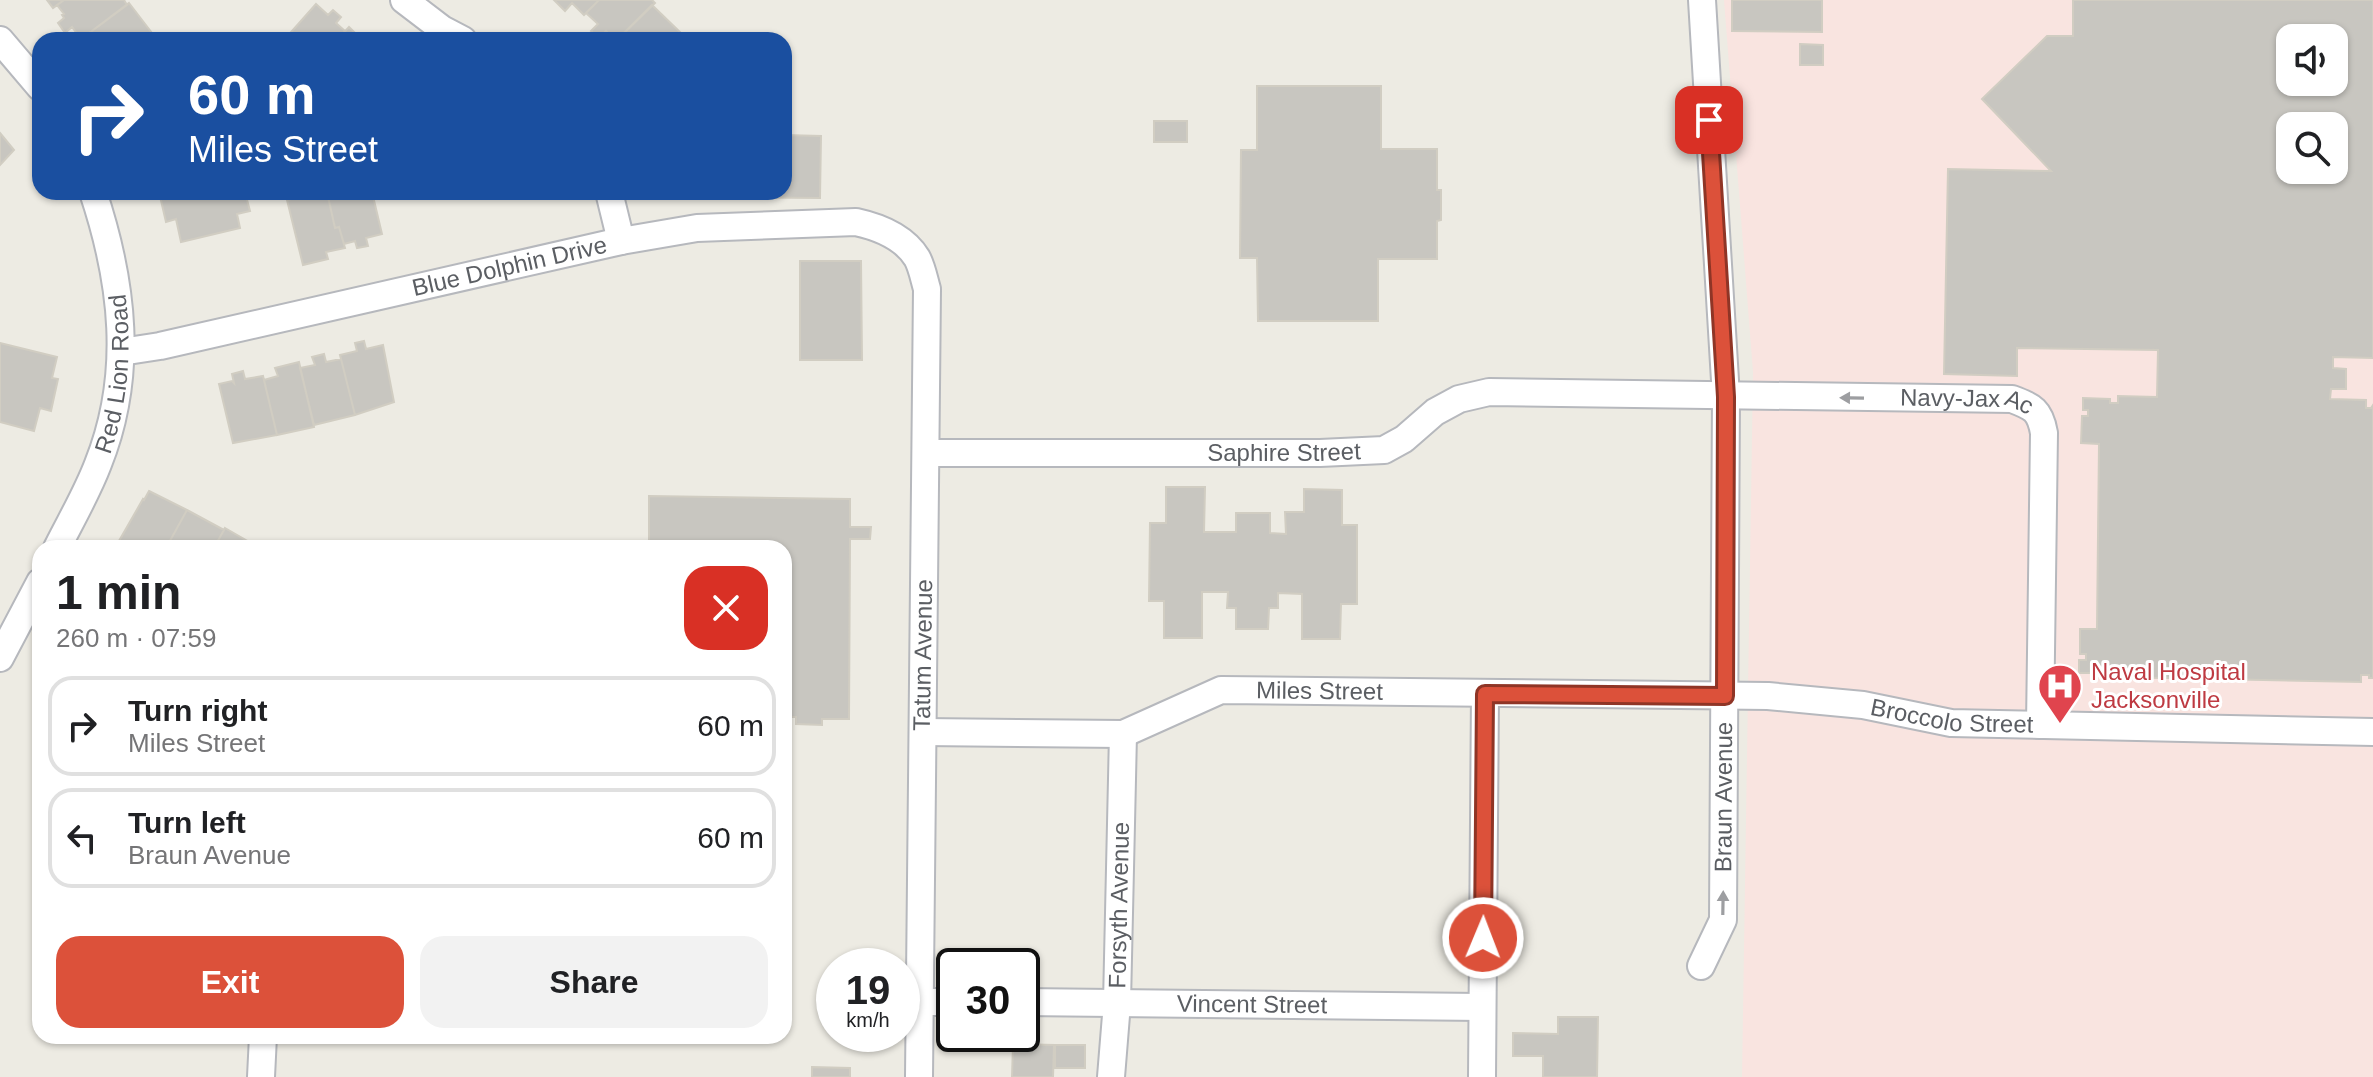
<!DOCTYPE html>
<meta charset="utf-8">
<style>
body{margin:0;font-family:Arial,sans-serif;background:#f2f2f2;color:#202124;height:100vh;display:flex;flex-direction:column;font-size:30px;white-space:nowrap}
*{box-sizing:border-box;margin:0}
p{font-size:26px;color:#757577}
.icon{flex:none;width:44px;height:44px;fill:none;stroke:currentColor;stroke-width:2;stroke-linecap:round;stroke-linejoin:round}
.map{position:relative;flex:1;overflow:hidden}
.details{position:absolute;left:32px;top:540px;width:760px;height:504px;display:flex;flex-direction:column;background:#fff;border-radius:24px;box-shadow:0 2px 6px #0004}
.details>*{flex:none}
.hud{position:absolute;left:32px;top:32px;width:760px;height:168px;border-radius:24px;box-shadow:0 2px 6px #0004;background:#1a4fa0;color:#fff;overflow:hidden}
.fabs{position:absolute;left:2276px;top:24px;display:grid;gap:16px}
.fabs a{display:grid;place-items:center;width:72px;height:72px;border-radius:16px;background:#fff;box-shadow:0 2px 6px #0004;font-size:40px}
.speed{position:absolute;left:816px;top:948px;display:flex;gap:16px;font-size:40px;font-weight:700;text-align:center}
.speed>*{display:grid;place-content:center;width:104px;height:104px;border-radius:50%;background:#fff;box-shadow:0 2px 6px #0004;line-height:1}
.speed small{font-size:20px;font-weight:400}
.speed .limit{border:4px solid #111;border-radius:12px;background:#fff;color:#111}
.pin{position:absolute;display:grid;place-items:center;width:68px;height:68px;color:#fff;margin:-34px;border-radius:16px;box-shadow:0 4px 12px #0006}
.me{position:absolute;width:88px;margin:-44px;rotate:1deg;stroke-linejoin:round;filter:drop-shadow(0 0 6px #0008)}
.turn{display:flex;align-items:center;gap:28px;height:168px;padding:0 24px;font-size:36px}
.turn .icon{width:104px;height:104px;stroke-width:2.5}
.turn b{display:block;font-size:56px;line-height:68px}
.round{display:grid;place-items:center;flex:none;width:84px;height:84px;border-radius:24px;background:#f2f2f2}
.headline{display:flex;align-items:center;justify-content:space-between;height:136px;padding:0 24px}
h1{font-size:48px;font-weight:600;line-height:60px}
.cta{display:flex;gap:16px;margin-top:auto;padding:16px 24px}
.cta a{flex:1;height:92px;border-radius:24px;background:#dc513a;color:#fff;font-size:32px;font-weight:600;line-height:92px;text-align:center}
.cta a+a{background:#f2f2f2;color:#202124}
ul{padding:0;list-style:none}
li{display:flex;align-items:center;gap:24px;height:100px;margin:0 16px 12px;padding:0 8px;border:4px solid #e0e0e0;border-radius:24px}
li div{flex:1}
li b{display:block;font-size:30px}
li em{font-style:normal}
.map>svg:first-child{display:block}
</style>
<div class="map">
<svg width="2373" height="1077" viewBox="0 0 2373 1077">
<rect width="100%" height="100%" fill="#edebe3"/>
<path fill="#f9e4e0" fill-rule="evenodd" d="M1724,0H2373V1077H1742L1753,372ZM2290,38H2334V82H2290ZM2290,126H2334V170H2290Z"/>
<path fill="#c8c6c0" stroke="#d1cdc2" stroke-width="2" fill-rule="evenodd" d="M47,0H64L53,8Z
M64,0H124L127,5L81,39L72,27L65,33L58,23L64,18L62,15L64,14L57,5Z
M554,0H599L584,15L572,3L565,11Z
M599,0H652L655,3L617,40H614L606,31L599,38L591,31L598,24L586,13Z
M1732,0H1822V32L1732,31Z
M2073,0H2373V358L2333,357V368L2346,369V389H2331L2330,399L2366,400V408H2371L2373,405V678H2369V675H2361V682L2113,677V670H2108V673H2079V660H2086V654H2080V629H2097L2099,444L2081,443L2082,416H2088V410H2083V398L2110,399V403H2118V396L2157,397L2158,350L2017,348V376L1944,374L1948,169L2051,171L1982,99L2047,36H2073ZM2290,38H2334V82H2290ZM2290,126H2334V170H2290Z
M129,3L152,33L143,40H80Z
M316,4L328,15L333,10L341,17L336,23L345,31L337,40H284Z
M652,5L682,34L676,40H617Z
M349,27L362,40H337Z
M1800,44L1823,45V65H1800Z
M1257,86H1381V149H1437V190H1441V220L1437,221V259H1378V321H1258L1257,258H1240L1241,150H1257Z
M1154,121H1187V142H1154Z
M0,133L14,150L0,165Z
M784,135L821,136L820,198L722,197V192H784Z
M159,192H245L250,211L237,214L240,228L181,242L176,219L166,222Z
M320,192H327L335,228L339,227L345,248L326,252L328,259L303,265L287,200Z
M327,192H372L382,234L366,238L368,246L357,248L355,241L344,244L339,227L335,228Z
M800,261H861L862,360H800Z
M364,341L366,349L383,345L394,402L355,415L340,355L357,351L355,343Z
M0,343L57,357L52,378L58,379L51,411L40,408L34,431L0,422Z
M324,354L326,362L341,359L355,415L314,425L300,368L315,365L312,357Z
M299,362L314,427L277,435L264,380L278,376L275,368Z
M243,371L245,379L263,376L277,435L233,443L219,384L232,381L234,383L232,374Z
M1166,487H1205L1204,532H1236V513H1270V533L1286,534L1285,512H1304V489L1342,490V525H1357V604H1341L1340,639H1302V594L1278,593V608H1269L1268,629H1236V608H1227L1228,592H1202V638H1164V601H1149L1150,523H1166Z
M149,491L187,510L166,548H131L119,541L143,499L144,500Z
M649,496L850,499V527H871L870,539H850L849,719H822V725L796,724V717H784V548H649Z
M187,510L224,530L214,548H166Z
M225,528L258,547L257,548H214Z
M1558,1017H1598L1597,1077H1543V1056H1513V1033L1558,1034Z
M1013,1044L1054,1045L1053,1077H1012Z
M1055,1045H1085V1068H1055Z
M812,1067L850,1068V1077H812Z"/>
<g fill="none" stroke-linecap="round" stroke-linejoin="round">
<g stroke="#b6b8bd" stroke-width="30">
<g id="minor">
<path d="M404,0L442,29L463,40"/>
<path d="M0,40L40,87"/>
<path d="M609,192L621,241"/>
<path id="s1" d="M121,352L160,346L621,241L697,228L856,222C879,227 904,237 917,258C922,267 924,279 927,289L919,1077"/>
<path id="s2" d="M926,453H1320L1384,450L1404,439L1435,412L1459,399L1489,392L2012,399C2033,407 2040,410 2044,433L2040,725"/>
<path id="s3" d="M57,548C71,520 87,493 98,464C134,374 123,282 93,192"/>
<path d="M0,658L40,582"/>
<path id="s4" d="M923,732L1123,734L1221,690L1768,696L1863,705L1951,723L2373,732"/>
<path id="s5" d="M1701,966L1723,920L1726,397L1702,0"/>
<path d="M920,1002H954"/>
<path id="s6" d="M1022,1002L1482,1007"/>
<path d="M261,1077L263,1036"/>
<path id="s7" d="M1111,1077L1117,1003L1123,734"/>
<path d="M1482,1077L1485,694"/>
</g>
</g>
<use href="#minor" stroke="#fff" stroke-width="26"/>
</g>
<defs><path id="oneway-solid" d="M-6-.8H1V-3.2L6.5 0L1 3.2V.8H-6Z" transform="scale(2)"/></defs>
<g fill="#9d9ea1">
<use href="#oneway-solid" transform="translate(1852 398) rotate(-179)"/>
<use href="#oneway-solid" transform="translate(1723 903) rotate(-89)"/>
</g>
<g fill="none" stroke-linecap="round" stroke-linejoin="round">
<g stroke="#8f3526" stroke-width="20">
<path id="route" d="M1483,938L1485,694L1725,696L1726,397L1709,120"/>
</g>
<use href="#route" stroke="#dc513a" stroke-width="14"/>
</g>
<defs>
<g id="hospital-pin" transform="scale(2.3)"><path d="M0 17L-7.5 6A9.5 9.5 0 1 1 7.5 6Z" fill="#e0444e" stroke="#fff"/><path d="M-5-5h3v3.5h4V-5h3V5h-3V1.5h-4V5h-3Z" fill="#fff"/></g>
</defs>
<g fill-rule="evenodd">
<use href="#hospital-pin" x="2060" y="686"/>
</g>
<g text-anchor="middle" stroke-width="6" stroke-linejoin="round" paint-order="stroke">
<g font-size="24" fill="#5b5e63" stroke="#fff">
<text dy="8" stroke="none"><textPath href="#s1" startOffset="398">Blue Dolphin Drive</textPath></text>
<text dy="8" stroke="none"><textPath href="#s3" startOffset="186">Red Lion Road</textPath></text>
<text dy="8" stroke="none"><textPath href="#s2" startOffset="1058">Navy-Jax Ac</textPath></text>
<text dy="8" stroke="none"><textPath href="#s2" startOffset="358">Saphire Street</textPath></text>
<text transform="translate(923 655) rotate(-89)" y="8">Tatum Avenue</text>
<text dy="8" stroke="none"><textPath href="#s4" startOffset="406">Miles Street</textPath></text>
<text dy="8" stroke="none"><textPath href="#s4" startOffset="1040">Broccolo Street</textPath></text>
<text dy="8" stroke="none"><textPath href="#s5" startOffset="174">Braun Avenue</textPath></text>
<text dy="8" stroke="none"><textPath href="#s7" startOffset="172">Forsyth Avenue</textPath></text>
<text dy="8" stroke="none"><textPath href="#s6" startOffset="230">Vincent Street</textPath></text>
</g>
<g font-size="24" fill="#be3a42" stroke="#fff" text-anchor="start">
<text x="2091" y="680">Naval Hospital<tspan x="2091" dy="28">Jacksonville</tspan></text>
</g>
</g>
</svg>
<div class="fabs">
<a><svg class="icon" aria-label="sound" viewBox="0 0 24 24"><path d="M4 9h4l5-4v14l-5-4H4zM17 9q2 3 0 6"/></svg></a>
<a><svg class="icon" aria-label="search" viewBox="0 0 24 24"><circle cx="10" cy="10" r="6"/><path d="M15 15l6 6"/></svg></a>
</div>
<div class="speed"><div>19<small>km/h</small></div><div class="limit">30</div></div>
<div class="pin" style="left:1709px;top:120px;background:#d93025"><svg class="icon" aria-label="arrive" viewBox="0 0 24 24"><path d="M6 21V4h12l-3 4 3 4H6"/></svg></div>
<svg class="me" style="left:1483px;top:938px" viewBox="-20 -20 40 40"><circle r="17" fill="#dc513a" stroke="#fff" stroke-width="3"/><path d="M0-11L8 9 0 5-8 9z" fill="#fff"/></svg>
<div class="hud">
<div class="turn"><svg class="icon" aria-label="right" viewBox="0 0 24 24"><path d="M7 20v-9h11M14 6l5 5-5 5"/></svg><div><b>60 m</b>Miles Street</div></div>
</div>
<section class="details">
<div class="headline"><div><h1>1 min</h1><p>260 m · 07:59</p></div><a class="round" style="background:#d93025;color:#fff"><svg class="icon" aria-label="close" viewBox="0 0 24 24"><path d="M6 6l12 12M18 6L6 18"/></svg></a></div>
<ul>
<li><svg class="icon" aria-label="right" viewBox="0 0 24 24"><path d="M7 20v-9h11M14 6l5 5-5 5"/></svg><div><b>Turn right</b><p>Miles Street</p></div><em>60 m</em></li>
<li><svg class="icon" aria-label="left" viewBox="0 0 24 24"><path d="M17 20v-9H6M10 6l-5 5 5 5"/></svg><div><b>Turn left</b><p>Braun Avenue</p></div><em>60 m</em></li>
</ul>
<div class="cta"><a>Exit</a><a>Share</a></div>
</section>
</div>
